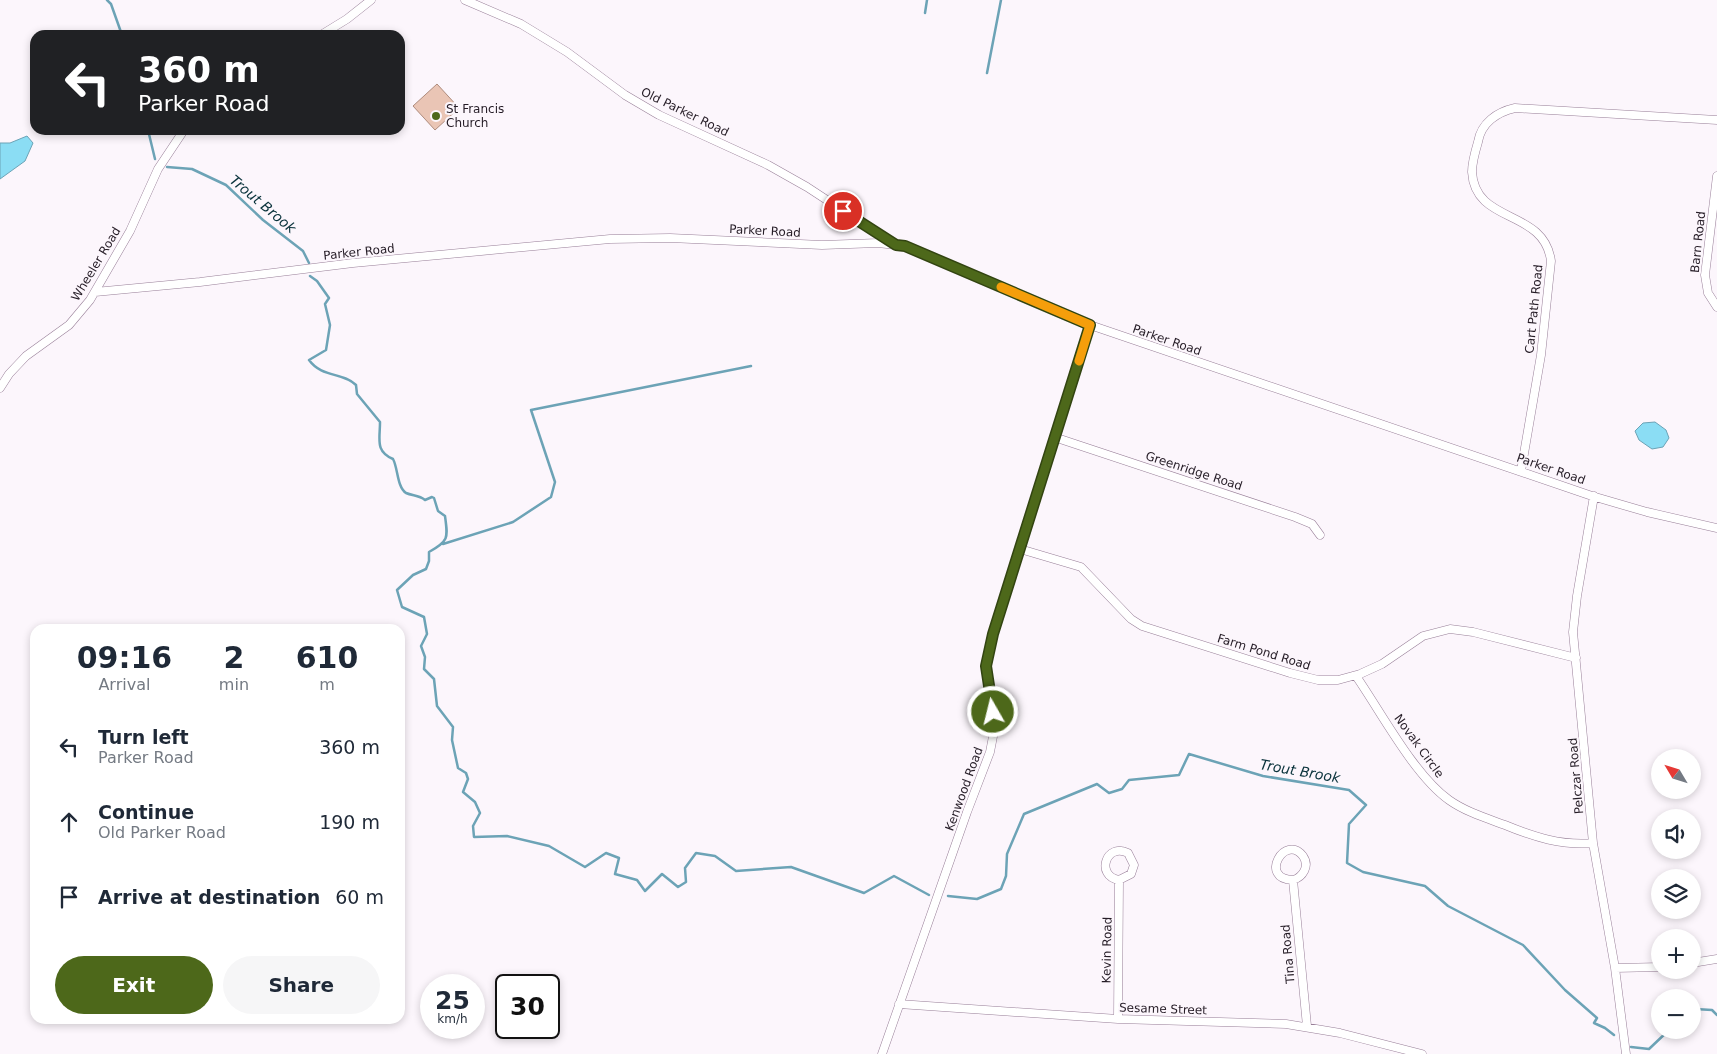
<!DOCTYPE html>
<meta charset="utf-8">
<style>
body{margin:0;font-family:"DejaVu Sans",sans-serif;background:#f6f6f7;color:#1f2937;height:100vh;display:flex;flex-direction:column;font-size:19px;white-space:nowrap}
*{box-sizing:border-box;margin:0}
p{font-size:16px;color:#747a83}
.icon{flex:none;width:28px;height:28px;fill:none;stroke:currentColor;stroke-width:2;stroke-linecap:round;stroke-linejoin:round}
.map{position:relative;flex:1;overflow:hidden}
.drawer{position:absolute;left:30px;top:624px;width:375px;height:400px;display:flex;flex-direction:column;background:#fff;border-radius:15px;box-shadow:0 2px 8px #0003}
.drawer>*{flex:none}
.top-card{position:absolute;left:30px;top:30px;width:375px;height:105px;border-radius:15px;box-shadow:0 2px 8px #0003;background:#202124;color:#fff;overflow:hidden}
.needle{width:32px;rotate:308deg}
.fabs{position:absolute;left:1651px;top:749px;display:grid;gap:10px}
.fabs a{display:grid;place-items:center;width:50px;height:50px;border-radius:50%;background:#fff;box-shadow:0 2px 8px #0003;font-size:25px}
.speed{position:absolute;left:420px;top:974px;display:flex;gap:10px;font-size:25px;font-weight:700;text-align:center}
.speed>*{display:grid;place-content:center;width:65px;height:65px;border-radius:50%;background:#fff;box-shadow:0 2px 8px #0003;line-height:1}
.speed small{font-size:12px;font-weight:400}
.speed .limit{border:2px solid #111;border-radius:8px;background:#fff;color:#111}
.pin{position:absolute;display:grid;place-items:center;width:42px;height:42px;color:#fff;margin:-21px;border:2px solid #fff;border-radius:50%;box-shadow:0 1px 5px #0007}
.me{position:absolute;width:55px;margin:-28px;rotate:352deg;stroke-linejoin:round;filter:drop-shadow(0 0 4px #0008)}
.turn{display:flex;align-items:center;gap:18px;height:105px;padding:0 25px;font-size:22px}
.turn .icon{width:65px;height:65px;stroke-width:2.5}
.turn b{display:block;font-size:35px;line-height:42px}
.eta{display:flex;justify-content:space-evenly;align-items:center;height:85px;text-align:center}
.eta b{font-size:30px;font-weight:700;line-height:35px}
.primary-button{display:flex;gap:10px;margin-top:auto;padding:10px 25px}
.primary-button a{flex:1;height:58px;border-radius:30px;background:#4d681a;color:#fff;font-size:20px;font-weight:700;line-height:58px;text-align:center}
.primary-button a+a{background:#f6f6f7;color:#1f2937}
ul{padding:0;list-style:none}
li{display:flex;align-items:center;gap:15px;height:75px;padding:0 25px}
li div{flex:1}
li b{display:block;font-size:19px}
li em{font-style:normal}
.map>svg:first-child{display:block}
</style>
<div class="map">
<svg width="1717" height="1054" viewBox="0 0 1717 1054">
<rect width="100%" height="100%" fill="#fcf6fc"/>
<path fill="#8bddf4" stroke="#6ca3b6" d="M27,136L33,143L25,161L0,179V143H10Z
M1655,422L1666,430L1669,438L1663,447L1652,449L1639,440L1635,431L1643,423Z"/>
<g fill="none" stroke-linecap="round" stroke-linejoin="round">
<path stroke="#6ca3b6" stroke-width="2.5" d="M107,0L111,4L122,35
M925,13L927,0
M987,73L1001,0
M148,130L155,159
M167,167L192,169L226,185L263,220L303,251L309,263
M310,276L317,281L329,298L325,304L330,325L326,350L309,360C322,378 343,372 356,385L357,394L380,422C380,440 375,451 393,459C398,468 397,487 406,493C413,496 419,495 425,500L432,497L434,498L438,511L445,516C448,538 449,541 429,552V561L426,569L413,575L397,590L402,607L424,617L427,634L421,646L425,657L424,669L434,679L437,706L453,727L452,740L458,768L466,773L468,779L463,792L475,802L480,813L473,826L474,837L507,836L549,846L585,867L606,853L619,858L615,874L637,880L645,891L662,874L678,887L686,882L685,868L696,853L715,856L736,871L791,867L864,893L894,876L929,895
M443,544L513,522L551,497L555,482L531,410L751,366
M948,896L977,899L1001,889L1006,876L1007,854L1024,814L1097,784L1109,793L1122,789L1129,780L1179,775L1189,754L1263,776L1349,790L1366,805L1349,824L1347,863L1363,872L1425,886L1448,906L1523,945L1565,990L1597,1018L1594,1023L1605,1028L1614,1035
M1692,1011L1695,1009L1712,1010L1717,1015
M1631,1047L1649,1049L1669,1030"/>
</g>
<path fill="#eac5b5" stroke="#af8c7d" d="M437,84L459,108L435,130L413,106Z"/>
<g fill="none" stroke-linecap="round" stroke-linejoin="round">
<g stroke="#987f98" stroke-width="9">
<path id="minor" d="M465,0L521,24L567,52L625,95L659,115L768,165L807,187L894,244
M321,35L347,19L371,0
M1717,176L1705,275L1708,293L1717,307
M95,292L200,282L353,263L610,239L670,238L822,245L878,243L905,246L1090,325L1592,496L1647,512L1717,528
M0,388L9,374L26,356L69,325L90,300L130,231L158,169L184,130
M1054,437L1295,517L1312,524L1320,535
M1521,471L1541,355L1551,261C1544,208 1475,225 1472,172C1472,162 1475,152 1478,142C1481,123 1497,112 1515,108L1717,120
M1594,496L1577,596L1573,632L1593,843L1615,968L1626,1054
M1020,549L1081,567L1131,619L1142,626L1290,673L1318,680H1338L1360,674L1382,664L1423,636L1450,629L1473,632L1576,658
M1356,676C1381,712 1414,775 1449,800C1466,812 1486,818 1505,825C1534,837 1562,846 1593,843
M1293,880C1258,879 1285,833 1303,856C1310,866 1303,877 1293,880L1307,1026
M1692,963L1717,959
M1615,968L1660,967
M899,1004L1118,1019L1286,1024L1340,1033L1422,1054
M1118,1019L1119,880C1095,876 1106,842 1128,853L1134,865L1131,874L1119,880
M882,1054L967,812L990,752L995,726L986,666L993,634L1090,325"/>
</g>
<use href="#minor" stroke="#fff" stroke-width="8"/>
</g>
<g fill="none" stroke-linecap="round" stroke-linejoin="round">
<g stroke="#324411" stroke-width="12">
<path id="route" d="M843,211L896,245L905,246L1090,325L993,634L986,666L993,712"/>
</g>
<use href="#route" stroke="#4d681a" stroke-width="9"/>
<path stroke="#f59e0b" stroke-width="9" d="M1001,287L1090,325L1079,361"/>
</g>
<circle fill="#4d681a" stroke="#fcf6fc" stroke-width="2" cx="436" cy="116" r="5"/>
<g text-anchor="middle" stroke-width="4" stroke-linejoin="round" paint-order="stroke">
<g font-size="12" fill="#251c26" stroke="#fcf6fc" text-anchor="start">
<text x="446" y="113">St Francis<tspan x="446" dy="14">Church</tspan></text>
</g>
<g font-size="12" fill="#251c26" stroke="#fcf6fc">
<text transform="translate(685 112) rotate(26)" y="4">Old Parker Road</text>
<text transform="translate(765 231) rotate(3)" y="4">Parker Road</text>
<text transform="translate(1698 242) rotate(-84)" y="4">Barn Road</text>
<text transform="translate(359 252) rotate(-6)" y="4">Parker Road</text>
<text transform="translate(96 264) rotate(-59)" y="4">Wheeler Road</text>
<text transform="translate(1534 309) rotate(-84)" y="4">Cart Path Road</text>
<text transform="translate(1167 340) rotate(19)" y="4">Parker Road</text>
<text transform="translate(1551 469) rotate(19)" y="4">Parker Road</text>
<text transform="translate(1194 471) rotate(18)" y="4">Greenridge Road</text>
<text transform="translate(1264 652) rotate(17)" y="4">Farm Pond Road</text>
<text transform="translate(1419 746) rotate(54)" y="4">Novak Circle</text>
<text transform="translate(1576 776) rotate(-95)" y="4">Pelczar Road</text>
<text transform="translate(964 789) rotate(-70)" y="4">Kenwood Road</text>
<text transform="translate(1107 950) rotate(-89)" y="4">Kevin Road</text>
<text transform="translate(1288 954) rotate(-95)" y="4">Tina Road</text>
<text transform="translate(1163 1009) rotate(2)" y="4">Sesame Street</text>
</g>
<g font-size="14" font-style="italic" fill="#09323b" stroke="#fcf6fc">
<text transform="translate(263 204) rotate(40)" y="5">Trout Brook</text>
<text transform="translate(1300 771) rotate(10)" y="5">Trout Brook</text>
</g>
</g>
</svg>
<div class="fabs">
<a><svg class="needle" viewBox="-14 -14 28 28"><path d="M0-13l5 13h-10z" fill="#e53935"/><path d="M0 13l5-13h-10z" fill="#747a83"/></svg></a>
<a><svg class="icon" aria-label="sound" viewBox="0 0 24 24"><path d="M4 9h4l5-4v14l-5-4H4zM17 9q2 3 0 6"/></svg></a>
<a><svg class="icon" aria-label="layers" viewBox="0 0 24 24"><path d="M12 4l9 5-9 5-9-5zM3 14l9 5 9-5"/></svg></a>
<a>+</a>
<a>−</a>
</div>
<div class="speed"><div>25<small>km/h</small></div><div class="limit">30</div></div>
<div class="pin" style="left:843px;top:211px;background:#d93025"><svg class="icon" aria-label="arrive" viewBox="0 0 24 24"><path d="M6 21V4h12l-3 4 3 4H6"/></svg></div>
<svg class="me" style="left:993px;top:712px" viewBox="-20 -20 40 40"><circle r="17" fill="#4d681a" stroke="#fff" stroke-width="3"/><path d="M0-11L8 9 0 5-8 9z" fill="#fff"/></svg>
<div class="top-card">
<div class="turn"><svg class="icon" aria-label="left" viewBox="0 0 24 24"><path d="M17 20v-9H6M10 6l-5 5 5 5"/></svg><div><b>360 m</b>Parker Road</div></div>
</div>
<section class="drawer">
<div class="eta">
<div><b>09:16</b><p>Arrival</p></div>
<div><b>2</b><p>min</p></div>
<div><b>610</b><p>m</p></div>
</div>
<ul>
<li><svg class="icon" aria-label="left" viewBox="0 0 24 24"><path d="M17 20v-9H6M10 6l-5 5 5 5"/></svg><div><b>Turn left</b><p>Parker Road</p></div><em>360 m</em></li>
<li><svg class="icon" aria-label="ahead" viewBox="0 0 24 24"><path d="M12 20V5M6 11l6-6 6 6"/></svg><div><b>Continue</b><p>Old Parker Road</p></div><em>190 m</em></li>
<li><svg class="icon" aria-label="arrive" viewBox="0 0 24 24"><path d="M6 21V4h12l-3 4 3 4H6"/></svg><div><b>Arrive at destination</b></div><em>60 m</em></li>
</ul>
<div class="primary-button"><a>Exit</a><a>Share</a></div>
</section>
</div>
